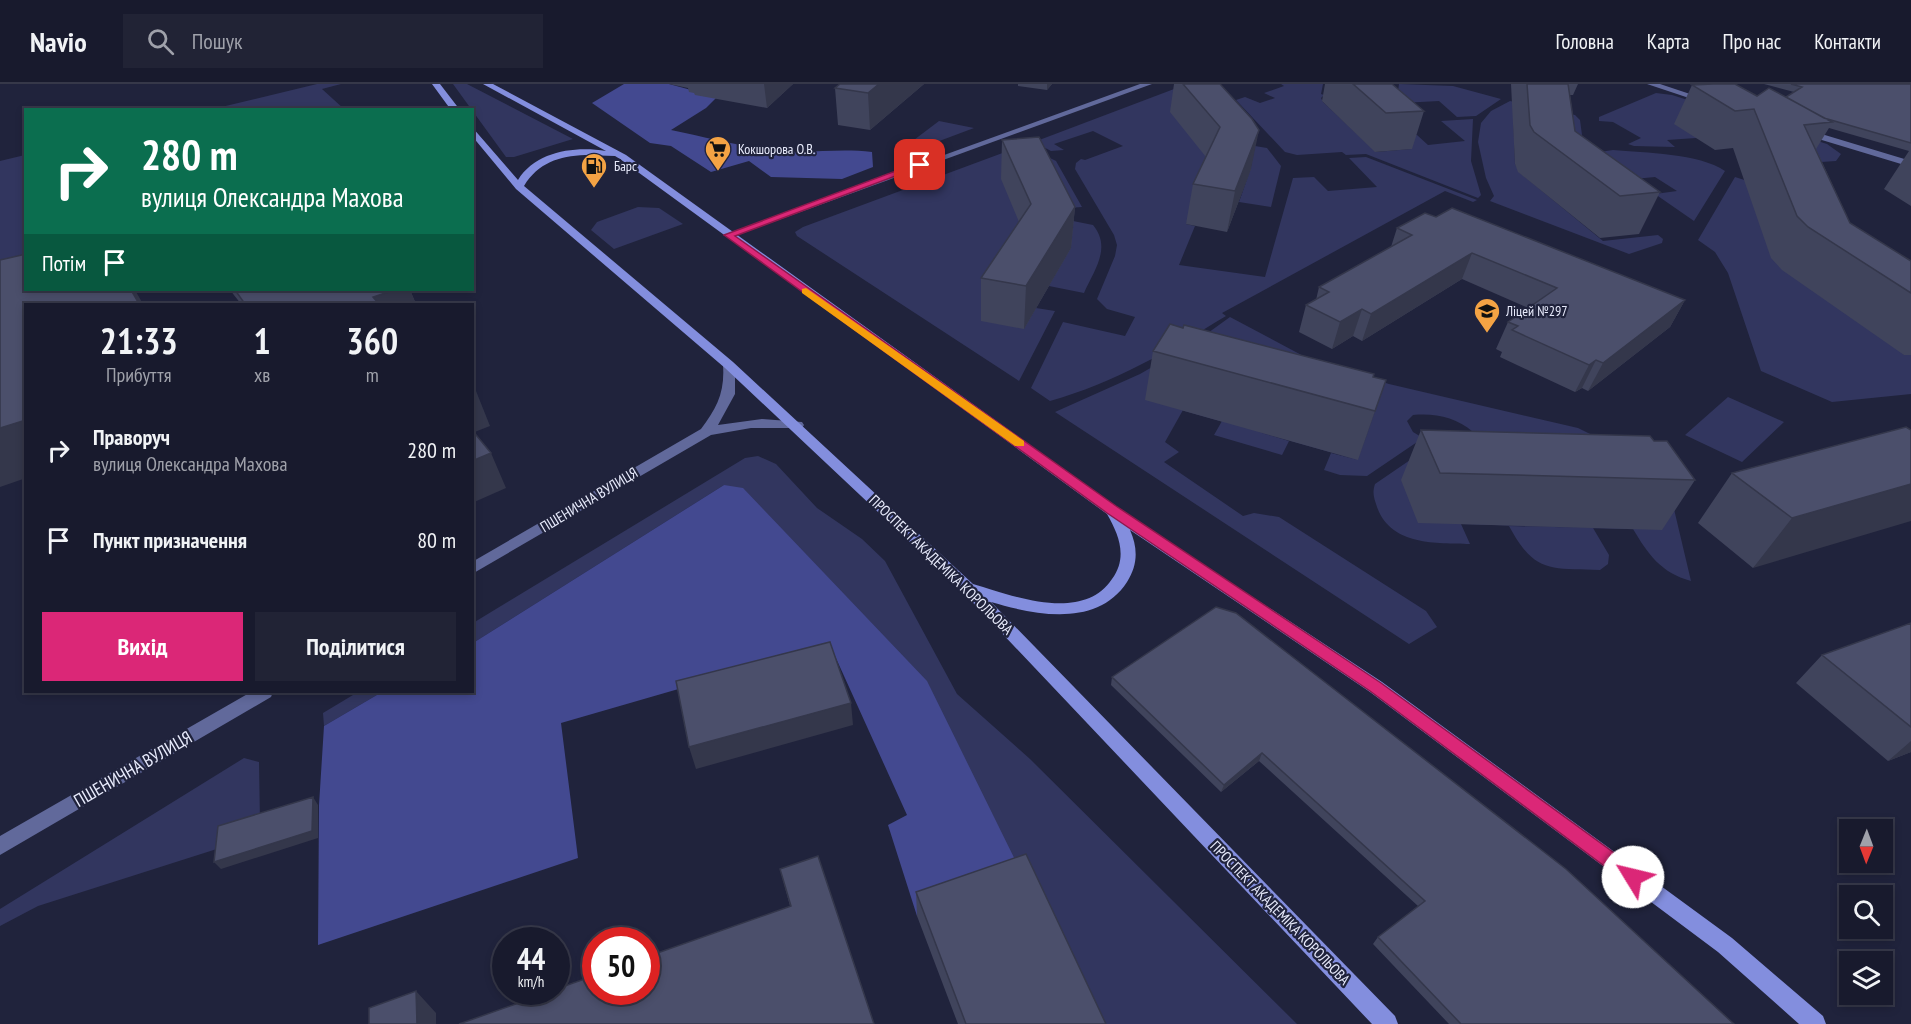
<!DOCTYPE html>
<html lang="uk">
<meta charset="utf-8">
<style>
body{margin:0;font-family:"PT Sans Narrow",sans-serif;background:#212335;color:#f1f3f6;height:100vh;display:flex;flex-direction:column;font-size:22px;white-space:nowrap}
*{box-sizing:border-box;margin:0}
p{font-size:20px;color:#9fa1aa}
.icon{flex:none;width:33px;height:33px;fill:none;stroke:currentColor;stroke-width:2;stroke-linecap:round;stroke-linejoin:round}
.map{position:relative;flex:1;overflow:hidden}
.sheet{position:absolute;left:24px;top:219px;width:450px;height:390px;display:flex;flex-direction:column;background:#181a2d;border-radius:0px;box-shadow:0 3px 9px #0003,0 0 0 2px #363849}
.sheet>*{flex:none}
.guide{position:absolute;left:24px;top:24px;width:450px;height:183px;border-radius:0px;box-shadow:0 3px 9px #0003,0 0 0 2px #363849;background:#0b6e4f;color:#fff;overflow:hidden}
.needle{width:39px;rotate:181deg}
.fabs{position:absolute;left:1839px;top:735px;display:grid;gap:12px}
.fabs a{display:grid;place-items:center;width:54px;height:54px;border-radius:0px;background:#181a2d;box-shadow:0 3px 9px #0003,0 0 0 2px #363849;font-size:30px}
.speed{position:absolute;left:492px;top:843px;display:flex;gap:12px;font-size:30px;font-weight:700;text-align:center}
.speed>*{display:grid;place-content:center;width:78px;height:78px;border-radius:50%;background:#181a2d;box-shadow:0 3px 9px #0003,0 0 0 2px #363849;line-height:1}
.speed small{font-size:15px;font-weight:400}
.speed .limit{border:9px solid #d22;background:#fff;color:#111}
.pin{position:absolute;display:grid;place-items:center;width:51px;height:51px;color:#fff;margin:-26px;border-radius:12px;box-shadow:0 3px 9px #0006}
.me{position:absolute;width:66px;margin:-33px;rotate:306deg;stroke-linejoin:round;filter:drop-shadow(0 0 4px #0008)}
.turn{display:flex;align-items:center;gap:21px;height:126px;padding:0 18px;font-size:27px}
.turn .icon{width:78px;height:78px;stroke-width:2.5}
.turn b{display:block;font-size:42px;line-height:51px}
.then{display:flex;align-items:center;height:57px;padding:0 18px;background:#0003;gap:12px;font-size:22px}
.eta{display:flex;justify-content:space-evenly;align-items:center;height:102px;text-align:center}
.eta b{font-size:36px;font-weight:700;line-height:42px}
.action{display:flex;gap:12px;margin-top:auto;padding:12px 18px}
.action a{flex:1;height:69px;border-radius:0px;background:#db2777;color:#fff;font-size:24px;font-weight:700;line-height:69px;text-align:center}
.action a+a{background:#212335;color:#f1f3f6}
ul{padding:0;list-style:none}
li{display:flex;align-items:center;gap:18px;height:90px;padding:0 18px}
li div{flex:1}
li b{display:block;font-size:22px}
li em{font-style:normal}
header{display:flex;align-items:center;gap:36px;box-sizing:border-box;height:84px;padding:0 30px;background:#181a2d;border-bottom:2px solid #363849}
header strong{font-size:28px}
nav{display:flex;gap:33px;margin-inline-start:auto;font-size:21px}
.search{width:420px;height:54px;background:#212335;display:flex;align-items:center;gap:15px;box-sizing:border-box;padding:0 21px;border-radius:0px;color:#9fa1aa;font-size:22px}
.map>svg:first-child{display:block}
</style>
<header>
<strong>Navio</strong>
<div class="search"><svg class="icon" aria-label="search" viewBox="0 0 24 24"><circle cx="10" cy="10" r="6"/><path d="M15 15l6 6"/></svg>Пошук</div>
<nav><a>Головна</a><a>Карта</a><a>Про нас</a><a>Контакти</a></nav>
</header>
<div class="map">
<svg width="1911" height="940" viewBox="0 0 1911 940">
<rect width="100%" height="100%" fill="#20233c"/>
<path fill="#32365f" d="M317,0H341L322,5L344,25H213Z
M453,0H467L573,55L514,73H506Z
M1281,0H1323L1321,10L1324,11L1321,14L1323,18L1376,68L1411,65L1397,52L1417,51L1428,61L1465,57L1441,37L1473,35L1471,77L1481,111L1478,114L1366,70L1346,71L1342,68L1297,71L1285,68L1236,16L1245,13L1260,19L1275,14L1264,9L1284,2Z
M1399,0L1453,2L1501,15L1476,32L1457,33L1439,17L1401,19L1397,15Z
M1182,2L1213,81L1186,140L1195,142L1179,181L1265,193L1293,94L1314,93L1328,107L1377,103L1349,74L1366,73L1477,116L1473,118L1445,107L1222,229L1226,232C1170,266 1114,299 1050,317L1031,304L1063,238L1125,252L1135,233L1107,225L1097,215L1115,172L1117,161L1114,151L1075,85L1076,79L1081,75L1085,76L1123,62L1093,47L1054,60L1064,66L1051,67L1034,58Z
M1656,9L1672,11L1827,60L1841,70L1836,77L1806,79L1696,54L1667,56L1675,63L1634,62L1628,60L1641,54L1613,38L1599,37V33Z
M1510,17L1575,31L1580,36L1584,66L1513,30L1515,80L1520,89L1603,157L1658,151L1663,155L1662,159L1629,170L1490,117L1494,112L1486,94L1478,58L1481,39L1491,27Z
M939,37L974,44L918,65L906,62Z
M1024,61L1056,77L1082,123L1054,125L1029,161L1036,224L1055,227L1019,297L797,152L795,148L803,143Z
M1255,62L1267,64L1281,82L1271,123L1239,118L1250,87Z
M1613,66C1645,69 1699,69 1725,87L1694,137L1655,110L1677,107L1655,93L1613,97L1600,68Z
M25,71V191L0,198V77Z
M1735,93L1823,121L1904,271H1911V310L1832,318L1761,287L1728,189L1715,168L1698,156Z
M638,123L659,124L683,140L614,165L591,146L597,138Z
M1073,137L1093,141C1112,164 1094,186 1084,209L1049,202Z
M1230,233L1337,290L1344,286L1389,300L1578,344L1665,387L1691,497C1661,489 1648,470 1633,445L1661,446L1461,440L1470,460C1436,459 1391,462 1377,423C1374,414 1372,409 1375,400L1435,359L1473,348C1456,333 1435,329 1413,331L1407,337L1413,348L1423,354L1367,392L1340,391L1324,386L1331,369L1358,376L1146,316L1183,326L1165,358L1179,368L1164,378L1243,432L1254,429L1279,433L1426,527L1437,543L1409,560L1055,328L1140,290L1194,259Z
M1728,313L1784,338L1742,378L1685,351Z
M1222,337L1289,357L1282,371L1214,351Z
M758,372L776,380L817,424L862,455L885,477L957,610L1030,675L1297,940H1091L724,401L473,559V539L745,374Z
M1509,442L1593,444L1609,471L1608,480L1600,486C1550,484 1535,490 1509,442Z
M358,608H382L324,642L323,629Z
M244,674L259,678L260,739L223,763L38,822L0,842V825Z"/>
<path fill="#434990" d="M624,0H669L717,13L706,24L671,46C709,54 746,64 784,67C814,69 842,64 872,68L873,83L842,95L771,93L749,77L711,88L671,62L650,59L592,19Z
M724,401L743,404L927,597L1024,794L917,832L888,741L907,731L830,561L561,639L578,774L318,861L319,721L324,642L382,608H472L473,559Z"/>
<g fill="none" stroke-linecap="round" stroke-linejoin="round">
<path fill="#61699b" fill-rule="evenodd" d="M1647,0H1660L1711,17L1704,19Z
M1805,45L1911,77V83L1802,50L1801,48Z
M729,277L735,281V310L718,341L762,335L802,338L804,341L802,344H751L711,351L472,490V478L701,345C717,324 725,308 723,281Z
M251,608H273L271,613L0,771V752Z"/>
<path fill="#61699b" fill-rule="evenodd" d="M1140,0H1152L732,153L723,151Z"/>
<path fill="#838ede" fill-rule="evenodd" d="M432,0H440L460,26H451Z
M483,0H493L626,71L1116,423L1382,598L1732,854L1823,932L1826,940H1799L1718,868L1370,608L1130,446C1138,464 1138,481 1127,498C1097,544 1035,531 991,518L1395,932L1398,940H1372L962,507L725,284L516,105L472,52V43L518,96C536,67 575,62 606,67ZM585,71L615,72L620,75L1107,430C1119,451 1128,473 1112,495C1083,539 1013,512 973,500L733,278L524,102C538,79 559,72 585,71Z"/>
</g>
<path fill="#40445c" d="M669,0H793L767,24L695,11L694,9L689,8L688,4Z
M924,0L870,46L838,41L835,4Z
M1018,0H1052L1047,6L1018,2Z
M1174,0H1220L1251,85L1227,148L1186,140L1193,100L1206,73L1170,28Z
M1325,0H1392L1424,27L1412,65L1375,68L1322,17Z
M1511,0H1578L1573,11H1570L1575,47L1660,108L1639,150L1600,154L1518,88L1515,80Z
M1764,0H1911V122L1884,105L1909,67L1829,44L1816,65L1850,139L1911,177V271H1904L1782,186L1771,174L1733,64L1715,66L1674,40L1692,1L1757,12L1786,13L1794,8Z
M1002,56L1075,123L1071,164L1024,245L981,237V194L1019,138L1001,95Z
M1436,133L1685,216L1670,243L1588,307L1582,304L1575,308L1500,273L1502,268L1496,265L1508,238L1528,224L1462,195L1362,257L1353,252L1332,265L1299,248L1306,221L1316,216L1319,203L1391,163L1397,144Z
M230,206H410L416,220H241Z
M1153,267L1373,293L1386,296L1358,376L1145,316Z
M1906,343L1753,484L1698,439L1732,389Z
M1421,346L1654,357L1695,396L1662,446L1418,439L1401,396Z
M1216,523L1734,940H1449L1373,860L1378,853L1418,822L1259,677L1221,708L1111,601L1112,593Z
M1911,539V668L1888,677L1796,599L1822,571Z
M780,785L874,940L790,822Z
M916,808L1106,940H958L917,832Z"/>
<path fill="#34374b" d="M764,0H793L767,24Z
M879,0H924L870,46L868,9Z
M1047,0H1052L1047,6Z
M1259,46L1251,85L1227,148L1235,107Z
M1075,123L1071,164L1024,245L1026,202Z
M1472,169L1462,195L1362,257L1371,230Z
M131,206H135L143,220H139Z
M394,206H410L416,220H376L373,213Z
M1685,216L1670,243L1588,307L1603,279Z
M1362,225L1353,252L1332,265L1340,238Z
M1596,276L1582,304L1575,308L1589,281Z
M1386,296L1369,345L1358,376L1375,327Z
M476,307L490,342L472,349V308Z
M26,336V394L0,403V344Z
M491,369L506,404L472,419V377Z
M1911,400V437L1753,484L1792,434Z
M851,619L853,641L696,685L689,663Z
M1911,657V668L1888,677Z
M1262,669L1259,677L1221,708L1224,701Z
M313,713L318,721V754L221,785L214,778Z
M416,907L436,929V940H417Z"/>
<path fill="#4b4f6b" stroke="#34374b" stroke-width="1.5" d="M840,0H879L868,9L835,4Z
M1183,0H1220L1252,35L1259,46L1235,107L1193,100L1220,43Z
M1353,0H1392L1424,27L1386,29Z
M1527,0H1568L1575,47L1660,108L1620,112L1534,48L1530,41Z
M1713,0H1735L1757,12L1769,4L1832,38L1804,41L1850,139L1911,177V209L1808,143L1797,132L1754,25L1735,27L1692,1Z
M1791,0H1911V59L1824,34L1786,13L1802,3Z
M1039,53L1075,123L1026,202L981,194L1031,120L1002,56Z
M1452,124L1685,216L1603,279L1596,276L1589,281L1512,246L1518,242L1508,238L1557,204L1472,169L1371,230L1362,225L1340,238L1306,221L1329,208L1319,203L1412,151L1397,144L1425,129L1436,133Z
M26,170V206H131L139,220H26V336L0,344V176Z
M235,206H394L373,213L379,220H245Z
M1170,240L1183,244L1184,241L1374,290L1373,293L1386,296L1375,327L1153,267Z
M1906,343L1911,346V400L1792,434L1732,389Z
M472,346L491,369L472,377Z
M1421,346L1650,352L1654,357H1667L1695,396L1440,389Z
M1216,523L1236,529L1566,785L1734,940H1461L1378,853L1425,817L1262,669L1224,701L1112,593Z
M1911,539V643L1822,571Z
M830,558L851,619L689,663L676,597Z
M313,713L312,747L214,778L218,742Z
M1026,770L1106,940H966L916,808Z
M818,772L874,940H459L550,908H556V905L596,891V908H646V873L791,822L780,785Z
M416,907L417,940H369V924Z"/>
<path fill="#db2777" stroke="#8e194d" stroke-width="1.5" d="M917,79L925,81L735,152L1116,422L1381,599L1639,787L1642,793L1639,799L1633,801L1627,799L1370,607L1107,429L724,151Z"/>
<path fill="#f59e0b" d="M806,204L1024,357V362H1015L802,209V205Z"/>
<defs>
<g id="supermarket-pin" transform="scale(1.35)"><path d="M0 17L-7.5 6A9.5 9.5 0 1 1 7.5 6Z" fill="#f4a344" stroke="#20233c"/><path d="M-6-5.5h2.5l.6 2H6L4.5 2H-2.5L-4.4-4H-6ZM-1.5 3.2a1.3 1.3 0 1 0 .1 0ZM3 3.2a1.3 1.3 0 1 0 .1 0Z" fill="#111"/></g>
<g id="fuel-pin" transform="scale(1.35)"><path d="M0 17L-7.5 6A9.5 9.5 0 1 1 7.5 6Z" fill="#f4a344" stroke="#20233c"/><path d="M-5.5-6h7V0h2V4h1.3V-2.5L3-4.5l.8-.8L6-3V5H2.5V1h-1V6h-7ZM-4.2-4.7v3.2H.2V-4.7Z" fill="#111"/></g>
<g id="school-pin" transform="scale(1.35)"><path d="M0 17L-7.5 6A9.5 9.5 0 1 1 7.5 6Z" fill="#f4a344" stroke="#20233c"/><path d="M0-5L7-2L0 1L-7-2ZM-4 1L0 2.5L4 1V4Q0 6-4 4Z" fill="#111"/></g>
</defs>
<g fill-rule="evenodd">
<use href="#supermarket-pin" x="718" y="65"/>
<use href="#fuel-pin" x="594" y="82"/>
<use href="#school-pin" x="1487" y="227"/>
</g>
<g text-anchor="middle" stroke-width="4.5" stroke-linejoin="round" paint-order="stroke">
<g font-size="14" fill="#e8ebfc" stroke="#20233c" text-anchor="start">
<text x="738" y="70">Кокшорова О.В.</text>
<text x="614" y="87">Барс</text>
<text x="1506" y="232">Ліцей №297</text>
</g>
<g font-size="15" fill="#e8ebfc" stroke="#20233c">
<text transform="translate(589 416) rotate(-31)" y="5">ПШЕНИЧНА ВУЛИЦЯ</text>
<text transform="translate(941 481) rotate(44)" y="5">ПРОСПЕКТ АКАДЕМІКА КОРОЛЬОВА</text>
<text transform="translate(1280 829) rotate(46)" y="5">ПРОСПЕКТ АКАДЕМІКА КОРОЛЬОВА</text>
</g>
<g font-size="18" fill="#e8ebfc" stroke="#20233c">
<text transform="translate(133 685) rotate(-30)" y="6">ПШЕНИЧНА ВУЛИЦЯ</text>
</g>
</g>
</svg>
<div class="fabs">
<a><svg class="needle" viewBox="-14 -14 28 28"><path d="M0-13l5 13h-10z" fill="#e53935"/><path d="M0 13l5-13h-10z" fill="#9fa1aa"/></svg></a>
<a><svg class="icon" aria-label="search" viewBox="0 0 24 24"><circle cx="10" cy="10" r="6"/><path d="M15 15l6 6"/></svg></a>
<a><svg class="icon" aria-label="layers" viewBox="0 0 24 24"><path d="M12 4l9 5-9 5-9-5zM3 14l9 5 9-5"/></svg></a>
</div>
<div class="speed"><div>44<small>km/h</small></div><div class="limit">50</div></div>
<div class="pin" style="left:920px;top:81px;background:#d93025"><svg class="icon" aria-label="arrive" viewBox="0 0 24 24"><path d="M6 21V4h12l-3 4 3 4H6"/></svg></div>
<svg class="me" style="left:1633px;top:793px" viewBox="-20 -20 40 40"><circle r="19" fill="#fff"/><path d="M0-13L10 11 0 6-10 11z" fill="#db2777"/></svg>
<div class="guide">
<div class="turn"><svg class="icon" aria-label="right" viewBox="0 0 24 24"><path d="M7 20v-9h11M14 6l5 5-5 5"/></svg><div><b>280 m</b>вулиця Олександра Махова</div></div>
<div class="then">Потім<svg class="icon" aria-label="arrive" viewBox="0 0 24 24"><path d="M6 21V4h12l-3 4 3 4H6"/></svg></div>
</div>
<section class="sheet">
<div class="eta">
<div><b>21:33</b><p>Прибуття</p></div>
<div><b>1</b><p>хв</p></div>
<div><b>360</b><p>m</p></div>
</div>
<ul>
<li><svg class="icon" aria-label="right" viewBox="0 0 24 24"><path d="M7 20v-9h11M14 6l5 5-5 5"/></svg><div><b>Праворуч</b><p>вулиця Олександра Махова</p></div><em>280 m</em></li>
<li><svg class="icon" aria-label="arrive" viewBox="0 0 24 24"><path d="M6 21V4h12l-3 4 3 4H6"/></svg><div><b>Пункт призначення</b></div><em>80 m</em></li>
</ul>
<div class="action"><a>Вихід</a><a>Поділитися</a></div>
</section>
</div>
